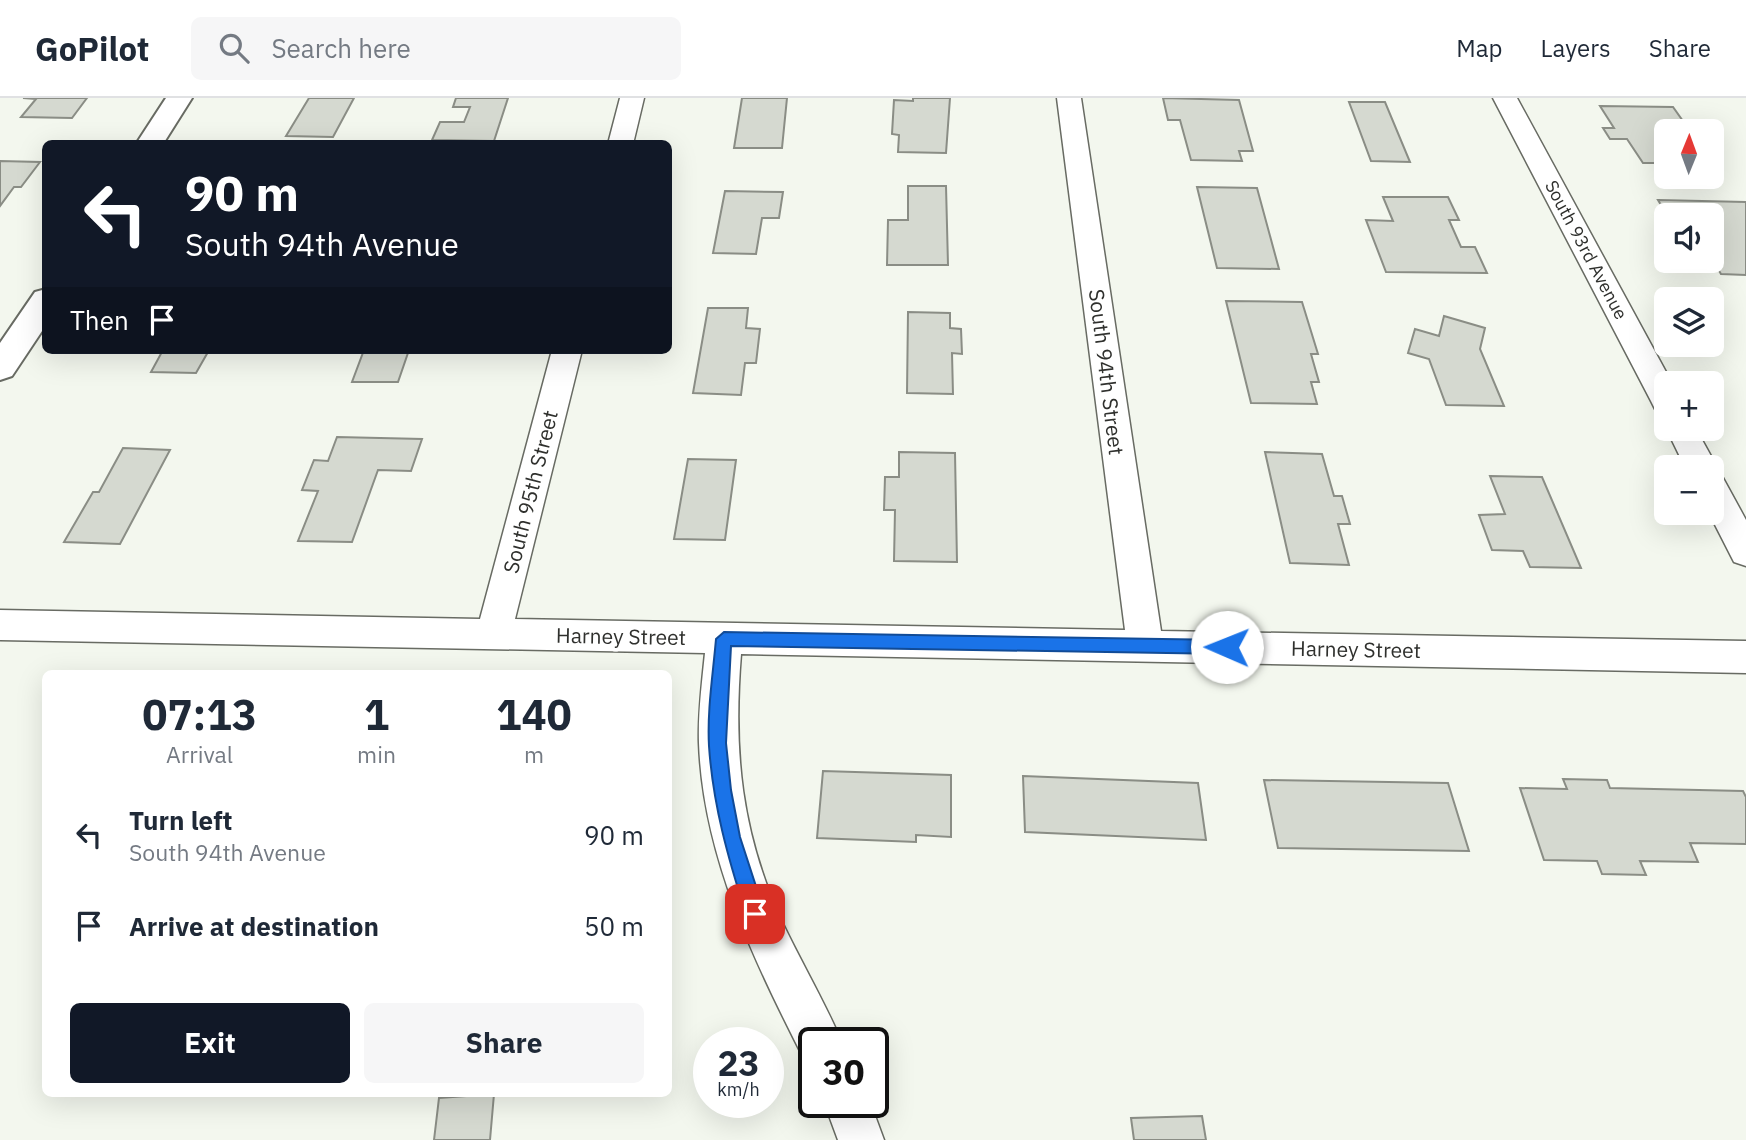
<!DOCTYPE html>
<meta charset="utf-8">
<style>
body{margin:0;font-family:"IBM Plex Sans",sans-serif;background:#f6f6f7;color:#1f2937;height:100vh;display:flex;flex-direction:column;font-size:26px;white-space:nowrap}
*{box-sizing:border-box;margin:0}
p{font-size:23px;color:#747a83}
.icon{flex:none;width:38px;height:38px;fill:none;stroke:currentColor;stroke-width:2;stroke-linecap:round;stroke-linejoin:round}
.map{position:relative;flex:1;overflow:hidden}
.sheet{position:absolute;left:42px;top:572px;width:630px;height:427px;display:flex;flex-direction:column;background:#fff;border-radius:10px;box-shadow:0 7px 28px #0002}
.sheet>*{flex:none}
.guide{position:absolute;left:42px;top:42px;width:630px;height:214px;border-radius:10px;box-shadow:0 7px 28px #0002;background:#111827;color:#fff;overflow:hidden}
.needle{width:46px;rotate:1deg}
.tools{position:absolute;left:1654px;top:21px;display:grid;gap:14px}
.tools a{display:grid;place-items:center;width:70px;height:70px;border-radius:10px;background:#fff;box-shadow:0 7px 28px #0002;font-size:35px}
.speed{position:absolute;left:693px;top:929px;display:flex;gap:14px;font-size:35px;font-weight:700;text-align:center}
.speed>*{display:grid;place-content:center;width:91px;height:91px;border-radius:50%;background:#fff;box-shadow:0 7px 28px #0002;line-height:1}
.speed small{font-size:18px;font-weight:400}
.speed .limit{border:4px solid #111;border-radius:10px;background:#fff;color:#111}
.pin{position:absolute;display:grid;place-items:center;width:60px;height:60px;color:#fff;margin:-30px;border-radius:14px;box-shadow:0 4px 10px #0006}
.me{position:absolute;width:77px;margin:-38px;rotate:271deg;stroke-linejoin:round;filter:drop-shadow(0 0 5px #0008)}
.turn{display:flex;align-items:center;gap:24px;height:147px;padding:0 28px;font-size:32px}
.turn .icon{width:91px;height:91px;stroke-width:2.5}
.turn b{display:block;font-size:49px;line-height:60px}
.then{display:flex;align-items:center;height:66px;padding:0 28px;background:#0003;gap:14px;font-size:26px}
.eta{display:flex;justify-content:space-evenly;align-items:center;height:119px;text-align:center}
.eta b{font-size:42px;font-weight:800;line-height:49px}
.cta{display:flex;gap:14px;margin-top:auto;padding:14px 28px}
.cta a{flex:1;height:80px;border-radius:10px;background:#111827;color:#fff;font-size:28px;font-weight:800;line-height:80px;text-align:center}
.cta a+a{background:#f6f6f7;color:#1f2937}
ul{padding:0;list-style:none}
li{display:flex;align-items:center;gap:21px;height:91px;padding:0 28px}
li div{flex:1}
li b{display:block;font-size:26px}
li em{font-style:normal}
header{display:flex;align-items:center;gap:42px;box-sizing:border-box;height:98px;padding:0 35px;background:#fff;border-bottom:2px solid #e0e1e3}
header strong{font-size:33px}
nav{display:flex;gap:38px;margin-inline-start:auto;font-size:24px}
.search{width:490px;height:63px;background:#f6f6f7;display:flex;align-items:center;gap:18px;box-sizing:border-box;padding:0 24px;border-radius:10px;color:#747a83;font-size:26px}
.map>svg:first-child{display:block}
</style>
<header>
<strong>GoPilot</strong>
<div class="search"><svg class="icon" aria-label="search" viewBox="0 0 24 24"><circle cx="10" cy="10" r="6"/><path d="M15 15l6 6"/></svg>Search here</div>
<nav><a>Map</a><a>Layers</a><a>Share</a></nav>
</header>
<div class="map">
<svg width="1746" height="1042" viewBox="0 0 1746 1042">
<rect width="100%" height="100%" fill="#f3f7ee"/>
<path fill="#d5d9d0" stroke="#8a8d85" stroke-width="2" d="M87,0L72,20L21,19L36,1L23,0Z
M309,0H354L333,39L286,38Z
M456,0H508L494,43L432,42L440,24H464L470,9H453Z
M742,0H787L782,50H734Z
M913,0H950L946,55L898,54L899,37L892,36L894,2L913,3Z
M1163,0L1239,2L1253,53H1239L1242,63L1191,62L1180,22H1168Z
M1349,4H1385L1410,64L1371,63Z
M1600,8L1673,9L1690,33H1666V65H1643L1627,41H1610L1603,30H1614Z
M0,63L40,64L21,89H14L0,108Z
M908,88H946L948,167H887L888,122H908Z
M1197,89L1257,90L1279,171L1217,170Z
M725,93L783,94L779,120H762L756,156L713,155Z
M1383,99H1448L1459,122H1449L1461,149H1475L1487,175L1386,174L1366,122L1393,123Z
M1658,102L1746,104V177L1721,176L1712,161V117H1667Z
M1226,203L1302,204L1318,256H1311L1319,284H1311L1317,306L1251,305Z
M708,210H748L746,230L760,231L756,265H745L741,297L693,295Z
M908,214L950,215V230L961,231L962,256L952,255L953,296L907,295Z
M1444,218L1485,230L1480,251L1504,308L1446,307L1429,261L1408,255L1415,231L1439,238Z
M163,252H225L208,254L196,275L151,274Z
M364,252H409L398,284H352Z
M337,339L422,341L411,373L378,372L352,444L298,443L318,393L302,392L314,362L328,363Z
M123,350L170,352L120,446L64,444L93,394H99Z
M899,354L955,355L957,464L894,463L895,412H884L885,379H899Z
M1265,354L1322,356L1334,398H1342L1350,426H1338L1349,467L1290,465Z
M688,361L736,362L725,442L674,441Z
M1490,378L1542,379L1581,470L1530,469L1523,453L1492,452L1479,417L1505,416Z
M823,673L951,677V739L916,737V744L817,740Z
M1023,678L1198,685L1206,742L1025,734Z
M1563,681L1607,682L1610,690L1743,693L1746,699V746L1690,745L1698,764L1640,763L1646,777L1602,776L1597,763L1544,762L1520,690L1567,691Z
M1264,682L1448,685L1469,753L1278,750Z
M494,996L490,1042H434L439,1000Z
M1202,1018L1206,1042H1134L1131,1020Z"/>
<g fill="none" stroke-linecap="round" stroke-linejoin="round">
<g stroke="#686b63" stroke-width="3">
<path id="minor" d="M620,0H644L633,46H608Z
M1057,0H1081L1161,533L1746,543V575L741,556C733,654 741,735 783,826C802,866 825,904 842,945H814V964L804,961C754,862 703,758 699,645C698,615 702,585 705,555L0,542V512L480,521L552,252H582L515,521L1125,532Z
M1493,0H1517L1672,285H1666V314L1655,311L1651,303Z
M1666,330L1696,331L1717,369L1713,377L1723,380L1746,422V468L1734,464L1709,415L1712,369H1685Z
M824,1004H870L884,1042H838Z"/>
</g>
<g stroke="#686b63" stroke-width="4">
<path id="tertiary" d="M166,0H192L163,46H136Z
M46,191V227L12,278L0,282V245L35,194Z"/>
</g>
<use href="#minor" fill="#fff" fill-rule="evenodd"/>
<use href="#tertiary" fill="#fff" fill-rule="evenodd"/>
</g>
<path fill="#1a73e8" stroke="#114b97" stroke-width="2" d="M724,534L1227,542L1235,549L1227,556L731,548L726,645L731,692L740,739L765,816L762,822L755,825L748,822L746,816C728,760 713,707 709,648C707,613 713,576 716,541Z"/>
<g text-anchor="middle" stroke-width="7" stroke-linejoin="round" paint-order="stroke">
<g font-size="18" fill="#2f302d" stroke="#fff">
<text transform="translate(1586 152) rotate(62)" y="6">South 93rd Avenue</text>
</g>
<g font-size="21" fill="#2f302d" stroke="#fff">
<text transform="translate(1106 274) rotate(83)" y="7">South 94th Street</text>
<text transform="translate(531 394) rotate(-76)" y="7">South 95th Street</text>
<text transform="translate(621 539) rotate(1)" y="7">Harney Street</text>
<text transform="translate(1356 552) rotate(1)" y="7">Harney Street</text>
</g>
</g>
</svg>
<div class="tools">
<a><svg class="needle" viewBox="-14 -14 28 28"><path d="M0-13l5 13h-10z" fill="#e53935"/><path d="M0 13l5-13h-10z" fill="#747a83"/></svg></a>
<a><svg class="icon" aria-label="sound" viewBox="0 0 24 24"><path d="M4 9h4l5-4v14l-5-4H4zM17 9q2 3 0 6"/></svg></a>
<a><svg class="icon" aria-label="layers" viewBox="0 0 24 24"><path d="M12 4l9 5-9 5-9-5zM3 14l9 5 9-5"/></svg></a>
<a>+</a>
<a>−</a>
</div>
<div class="speed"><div>23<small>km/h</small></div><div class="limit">30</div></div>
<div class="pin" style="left:755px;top:816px;background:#d93025"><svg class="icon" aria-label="arrive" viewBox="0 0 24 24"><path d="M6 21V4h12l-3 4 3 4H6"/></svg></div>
<svg class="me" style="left:1227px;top:549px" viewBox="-20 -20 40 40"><circle r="19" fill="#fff"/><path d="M0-13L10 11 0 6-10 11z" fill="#1a73e8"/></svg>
<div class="guide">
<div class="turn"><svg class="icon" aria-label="left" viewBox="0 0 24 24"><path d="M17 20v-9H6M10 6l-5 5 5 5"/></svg><div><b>90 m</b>South 94th Avenue</div></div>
<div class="then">Then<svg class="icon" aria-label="arrive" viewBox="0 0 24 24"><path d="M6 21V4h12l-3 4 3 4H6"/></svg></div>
</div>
<section class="sheet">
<div class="eta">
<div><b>07:13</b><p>Arrival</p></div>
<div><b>1</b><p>min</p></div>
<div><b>140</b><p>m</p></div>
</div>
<ul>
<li><svg class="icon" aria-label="left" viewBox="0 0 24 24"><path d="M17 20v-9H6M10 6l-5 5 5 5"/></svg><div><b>Turn left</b><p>South 94th Avenue</p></div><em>90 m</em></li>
<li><svg class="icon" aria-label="arrive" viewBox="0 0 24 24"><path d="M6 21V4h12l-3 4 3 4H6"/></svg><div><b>Arrive at destination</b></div><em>50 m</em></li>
</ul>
<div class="cta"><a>Exit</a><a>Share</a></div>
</section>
</div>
